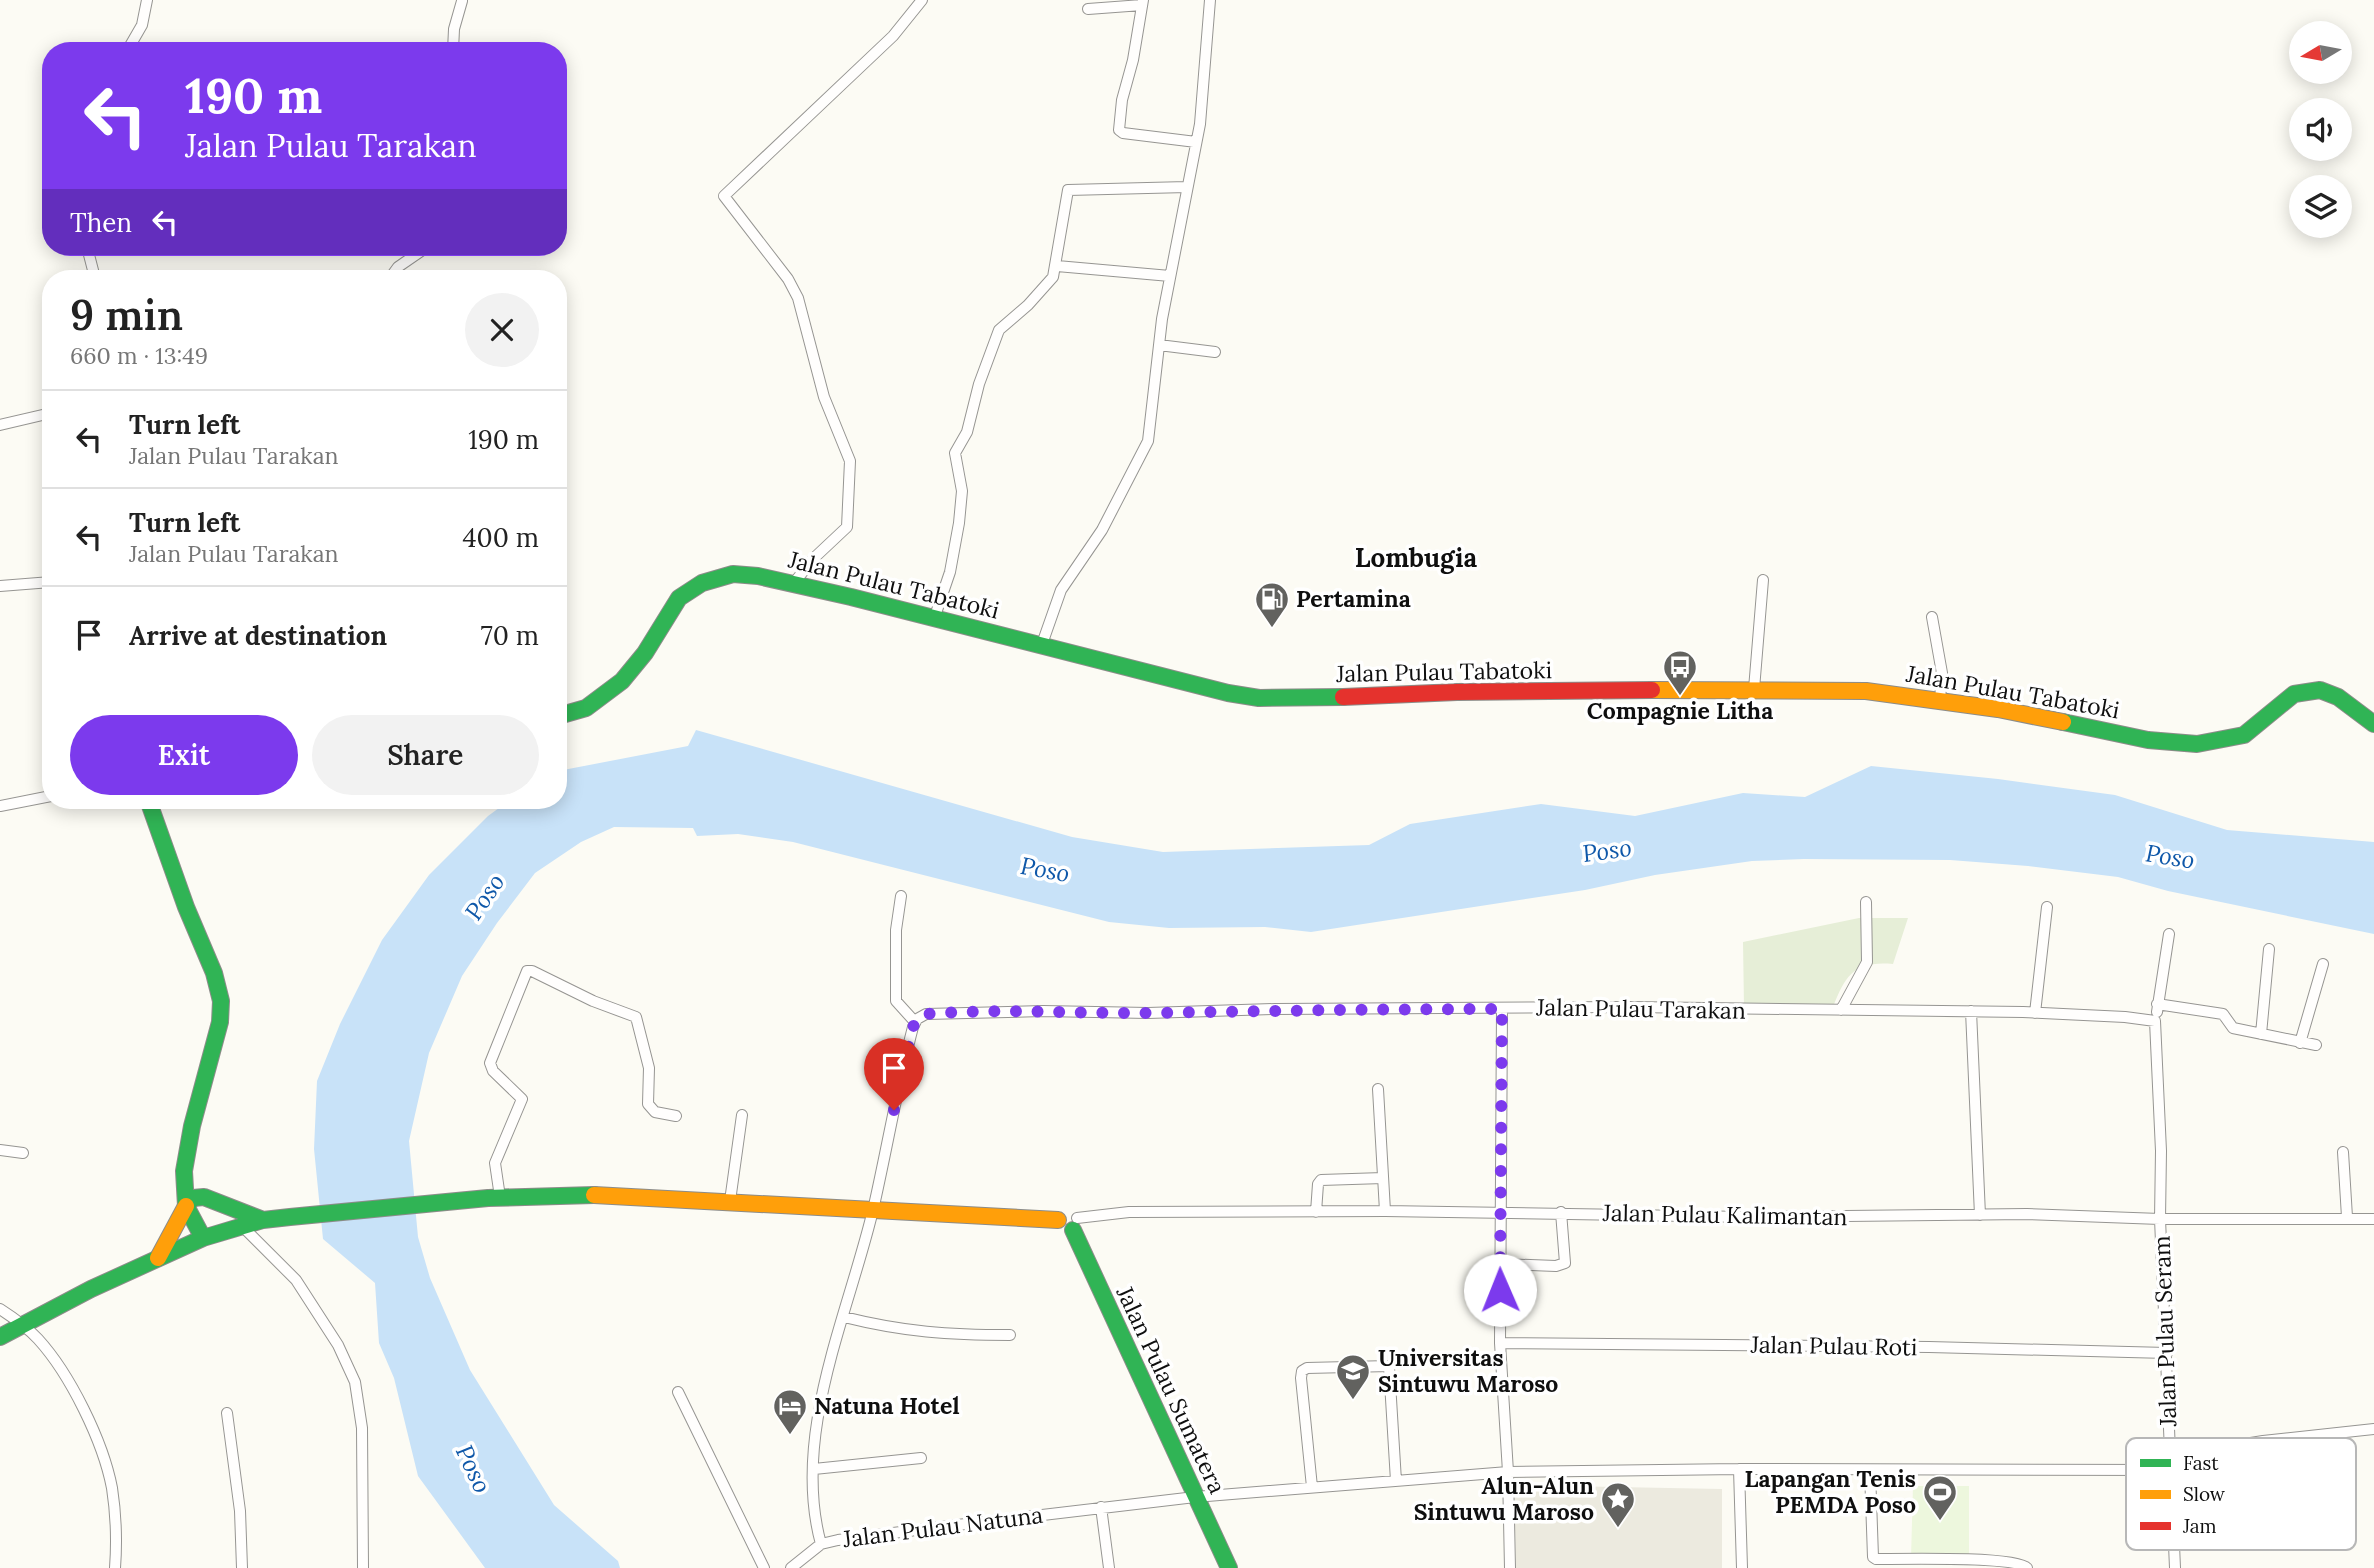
<!DOCTYPE html>
<meta charset="utf-8">
<style>
body{margin:0;font-family:Lora,serif;background:#f2f2f2;color:#222;height:100vh;display:flex;flex-direction:column;font-size:26px;white-space:nowrap}
*{box-sizing:border-box;margin:0}
p{font-size:23px;color:#767676}
.icon{flex:none;width:38px;height:38px;fill:none;stroke:currentColor;stroke-width:2;stroke-linecap:round;stroke-linejoin:round}
.map{position:relative;flex:1;overflow:hidden}
.drawer{position:absolute;left:42px;top:270px;width:525px;height:539px;display:flex;flex-direction:column;background:#fff;border-radius:28px;box-shadow:0 4px 18px #0003}
.drawer>*{flex:none}
.top-card{position:absolute;left:42px;top:42px;width:525px;height:214px;border-radius:28px;box-shadow:0 4px 18px #0003;background:#7c3aed;color:#fff;overflow:hidden}
.needle{width:46px;rotate:260deg}
.buttons{position:absolute;left:2289px;top:21px;display:grid;gap:14px}
.buttons a{display:grid;place-items:center;width:63px;height:63px;border-radius:50%;background:#fff;box-shadow:0 4px 18px #0003;font-size:35px}
.pin{position:absolute;display:grid;place-items:center;width:60px;height:60px;color:#fff;margin:-72px -30px;border-radius:50% 50% 50% 0;rotate:-45deg;box-shadow:0 0 7px #0007}
.pin .icon{rotate:45deg}
.me{position:absolute;width:77px;margin:-38px;rotate:359deg;stroke-linejoin:round;filter:drop-shadow(0 0 5px #0008)}
.turn{display:flex;align-items:center;gap:24px;height:147px;padding:0 28px;font-size:32px}
.turn .icon{width:91px;height:91px;stroke-width:2.5}
.turn b{display:block;font-size:49px;line-height:60px}
.then{display:flex;align-items:center;height:66px;padding:0 28px;background:#0003;gap:14px;font-size:26px}
.round{display:grid;place-items:center;flex:none;width:74px;height:74px;border-radius:37px;background:#f2f2f2}
.head{display:flex;align-items:center;justify-content:space-between;height:119px;padding:0 28px}
h1{font-size:42px;font-weight:600;line-height:52px}
.primary-button{display:flex;gap:14px;margin-top:auto;padding:14px 28px}
.primary-button a{flex:1;height:80px;border-radius:42px;background:#7c3aed;color:#fff;font-size:28px;font-weight:600;line-height:80px;text-align:center}
.primary-button a+a{background:#f2f2f2;color:#222}
ul{padding:0;list-style:none}
li{display:flex;align-items:center;gap:21px;height:98px;padding:0 28px;border-top:2px solid #e0e0e0}
li div{flex:1}
li b{display:block;font-size:26px}
li em{font-style:normal}
.map>svg:first-child{display:block}
</style>
<div class="map">
<svg width="2374" height="1568" viewBox="0 0 2374 1568">
<rect width="100%" height="100%" fill="#fcfbf4"/>
<path fill="#e6eed7" d="M1859,918H1908L1893,964C1855,961 1846,974 1833,1007H1744L1743,942Z"/>
<path fill="#edf7dd" d="M1913,1486H1969V1559L1911,1558Z"/>
<path fill="#eceadf" d="M1514,1485L1722,1489V1568H1516Z"/>
<path fill="#c8e2f8" d="M696,730L1072,837L1163,852L1369,845L1410,824L1541,804L1635,816L1743,793L1805,797L1871,766L1998,779L2115,795L2227,830L2374,842V934L2168,891L2118,877L2028,866L1950,860L1804,859L1752,861L1655,875L1585,890L1311,932L1265,927L1169,928L1109,922L793,842L738,834L697,836L693,828L614,827L581,842L535,873L497,923L462,976L429,1053L409,1141L418,1237L430,1278L470,1370L554,1505L618,1561L620,1568H485L418,1476L394,1378L379,1343L375,1283L323,1239L314,1149L317,1081L340,1024L382,940L429,875L488,816L510,800H558V771L688,746Z"/>
<g fill="none" stroke-linecap="round" stroke-linejoin="round">
<g stroke="#969592" stroke-width="12">
<path id="street" d="M1143,0L1133,60L1122,100L1119,130L1123,133L1196,142
M1088,9L1142,5
M127,51L142,25L147,0
M453,51L454,29L462,1
M87,247L95,278
M1057,266L1170,276
M390,278L398,267L427,247
M1159,345L1215,352
M0,425L51,413
M793,584L814,558L847,527L850,461L824,397L798,298L788,279L724,196L893,36L922,0
M0,586L51,582
M1932,617L1942,673L1940,700
M934,619L950,572L959,523L962,491L955,453L967,432L979,384L999,330L1028,305L1053,277L1068,190L1187,187
M1042,644L1061,590L1102,530L1148,441L1162,319L1200,124L1210,0
M1754,689L1763,580
M0,806L51,796
M901,896L896,930V1001L915,1022
M2157,1004L2223,1014L2233,1028L2316,1045
M1502,1009L1500,1343L1508,1472L1510,1568
M1841,1010L1867,962L1866,902
M1971,1011L1980,1215
M2157,1012L2169,934
M2035,1013L2047,907
M2261,1034L2269,949
M2300,1043L2323,964
M1378,1089L1385,1211
M0,1150L23,1153
M2343,1152L2347,1217
M500,1197L495,1163L522,1099L493,1071L490,1063L527,971H532L593,1001L636,1017L649,1068L648,1104L655,1112L676,1116
M730,1201L742,1115
M1316,1212L1318,1184L1321,1180L1383,1178
M1077,1218L1129,1212L1385,1211L1746,1217L2027,1214L2160,1219H2374
M242,1226L296,1280L338,1345L355,1382L362,1428L363,1568
M1500,1264L1556,1266L1565,1263L1561,1212
M0,1309C14,1318 27,1327 38,1339C70,1374 103,1441 112,1488C116,1514 117,1541 115,1568
M844,1317C904,1332 949,1335 1010,1335
M1500,1343L1929,1347L2167,1353
M678,1392L764,1568
M227,1413L240,1511L242,1568
M2171,1456L2263,1441L2374,1429
M814,1469L921,1458
M1739,1469L1742,1568
M2170,1470L1739,1469L1508,1472L1195,1497L932,1528L838,1540L821,1544C791,1435 848,1315 873,1210C887,1149 897,1088 913,1027L917,1019L926,1014L1043,1011L1148,1013L1275,1009L1631,1007L2023,1012L2125,1017L2155,1021L2161,1151L2160,1219L2175,1568
M1870,1471L1873,1557L1876,1559C1899,1559 2016,1556 2027,1568
M1312,1487L1301,1378L1302,1371L1307,1368L1389,1366L1396,1481
M1101,1507L1109,1568
M791,1568L821,1544"/>
</g>
<g stroke="#8c8c89" stroke-width="18">
<path id="fast" d="M558,716L586,708L622,681L645,653L679,598L702,583L733,574L758,576L851,597L1228,693L1259,698L1343,697
M2063,722L2148,740L2197,744L2244,735L2294,694L2320,690L2338,697L2374,724
M148,800L186,907L214,973L221,1001L220,1022L192,1126L184,1171L186,1206L203,1238L263,1220L290,1217L488,1198L594,1195
M186,1206L193,1198L204,1197L263,1220
M1073,1230L1229,1568
M0,1337L91,1289L203,1238"/>
</g>
<g stroke="#8c8c89" stroke-width="18">
<path id="slow" d="M1652,690L1866,691L1998,709L2063,722
M594,1195L1058,1220
M158,1258L186,1206"/>
</g>
<g stroke="#8c8c89" stroke-width="18">
<path id="jam" d="M1343,697L1457,692L1652,690"/>
</g>
<use href="#street" stroke="#fffefd" stroke-width="10"/>
<use href="#fast" stroke="#30b455" stroke-width="16"/>
<use href="#slow" stroke="#ff9f0a" stroke-width="16"/>
<use href="#jam" stroke="#e5322d" stroke-width="16"/>
</g>
<g fill="none" stroke-linecap="round" stroke-linejoin="round">
<path stroke="#7c3aed" stroke-width="12" stroke-dasharray="0 21.6" d="M894,1110L913,1027L917,1019L926,1014C1001,1008 1076,1014 1150,1013C1268,1011 1385,1009 1502,1009L1500,1290"/>
</g>
<defs>
<g id="fuel-pin" transform="scale(1.75)"><path d="M0 17L-7.5 6A9.5 9.5 0 1 1 7.5 6Z" fill="#62625f" stroke="#fff"/><path d="M-5.5-6h7V0h2V4h1.3V-2.5L3-4.5l.8-.8L6-3V5H2.5V1h-1V6h-7ZM-4.2-4.7v3.2H.2V-4.7Z" fill="#fff"/></g>
<g id="bus-pin" transform="scale(1.75)"><path d="M0 17L-7.5 6A9.5 9.5 0 1 1 7.5 6Z" fill="#62625f" stroke="#fff"/><path d="M-5-6H5V4H4V6H2V4H-2V6H-4V4H-5ZM-3.5-4V0h7V-4ZM-3.5 1.2v1.5H-2V1.2ZM2 1.2v1.5H3.5V1.2Z" fill="#fff"/></g>
<g id="university-pin" transform="scale(1.75)"><path d="M0 17L-7.5 6A9.5 9.5 0 1 1 7.5 6Z" fill="#62625f" stroke="#fff"/><path d="M0-5L7-2L0 1L-7-2ZM-4 1L0 2.5L4 1V4Q0 6-4 4Z" fill="#fff"/></g>
<g id="hotel-pin" transform="scale(1.75)"><path d="M0 17L-7.5 6A9.5 9.5 0 1 1 7.5 6Z" fill="#62625f" stroke="#fff"/><path d="M-6-4.5h1.5V1H6V5H4.5V3h-9V5H-6ZM-4 0a1.8 1.8 0 1 1 3.6 0ZM.5 0V-2.5h3Q6-2.5 6 0Z" fill="#fff"/></g>
<g id="stadium-pin" transform="scale(1.75)"><path d="M0 17L-7.5 6A9.5 9.5 0 1 1 7.5 6Z" fill="#62625f" stroke="#fff"/><path d="M0-5a6.5 5 0 1 0 0 10a6.5 5 0 1 0 0-10ZM-3.5-1.8h7v3.6h-7Z" fill="#fff"/></g>
<g id="sight-pin" transform="scale(1.75)"><path d="M0 17L-7.5 6A9.5 9.5 0 1 1 7.5 6Z" fill="#62625f" stroke="#fff"/><path d="M0-6L1.8-2.2L6-1.7L2.9 1.2L3.7 5.4L0 3.3L-3.7 5.4L-2.9 1.2L-6-1.7L-1.8-2.2Z" fill="#fff"/></g>
</defs>
<g fill-rule="evenodd">
<use href="#fuel-pin" x="1272" y="599"/>
<use href="#bus-pin" x="1680" y="667"/>
<use href="#university-pin" x="1353" y="1371"/>
<use href="#hotel-pin" x="790" y="1406"/>
<use href="#stadium-pin" x="1940" y="1492"/>
<use href="#sight-pin" x="1618" y="1499"/>
</g>
<g text-anchor="middle" stroke-width="7" stroke-linejoin="round" paint-order="stroke">
<g font-size="23" fill="#0f0f0f" stroke="#fff">
<text transform="translate(894 585) rotate(14)" y="8">Jalan Pulau Tabatoki</text>
<text transform="translate(1444 672) rotate(-1)" y="8">Jalan Pulau Tabatoki</text>
<text transform="translate(2013 692) rotate(10)" y="8">Jalan Pulau Tabatoki</text>
<text transform="translate(1641 1009) rotate(1)" y="8">Jalan Pulau Tarakan</text>
<text transform="translate(1725 1215) rotate(1)" y="8">Jalan Pulau Kalimantan</text>
<text transform="translate(2165 1331) rotate(-92)" y="8">Jalan Pulau Seram</text>
<text transform="translate(1834 1346) rotate(1)" y="8">Jalan Pulau Roti</text>
<text transform="translate(1171 1390) rotate(65)" y="8">Jalan Pulau Sumatera</text>
<text transform="translate(943 1527) rotate(-7)" y="8">Jalan Pulau Natuna</text>
</g>
<g font-size="23" font-weight="bold" fill="#0f0f0f" stroke="#fff" text-anchor="start">
<text x="1296" y="607">Pertamina</text>
<text x="1680" y="719" text-anchor="middle">Compagnie Litha</text>
<text x="1378" y="1366">Universitas<tspan x="1378" dy="26">Sintuwu Maroso</tspan></text>
<text x="814" y="1414">Natuna Hotel</text>
<text x="1916" y="1487" text-anchor="end">Lapangan Tenis<tspan x="1916" dy="26">PEMDA Poso</tspan></text>
<text x="1594" y="1494" text-anchor="end">Alun-Alun<tspan x="1594" dy="26">Sintuwu Maroso</tspan></text>
</g>
<g font-size="24" font-style="italic" fill="#0f58a9" stroke="#fff">
<text transform="translate(1607 851) rotate(-8)" y="8">Poso</text>
<text transform="translate(2170 857) rotate(9)" y="8">Poso</text>
<text transform="translate(1045 870) rotate(10)" y="8">Poso</text>
<text transform="translate(485 897) rotate(-56)" y="8">Poso</text>
<text transform="translate(473 1469) rotate(65)" y="8">Poso</text>
</g>
<g font-size="26" font-weight="bold" fill="#0f0f0f" stroke="#fff">
<text x="1416" y="567">Lombugia</text>
</g>
</g>
<rect x="2126" y="1438" width="230" height="112" rx="10" fill="#fff" stroke="#b7b7b7" stroke-width="2"/>
<rect x="2140" y="1459" width="31" height="8" fill="#30b455"/>
<rect x="2140" y="1490" width="31" height="9" fill="#ff9f0a"/>
<rect x="2140" y="1522" width="31" height="8" fill="#e5322d"/>
<g font-size="19" fill="#0f0f0f">
<text x="2183" y="1470">Fast</text>
<text x="2183" y="1501">Slow</text>
<text x="2183" y="1533">Jam</text>
</g>
</svg>
<div class="buttons">
<a><svg class="needle" viewBox="-14 -14 28 28"><path d="M0-13l5 13h-10z" fill="#e53935"/><path d="M0 13l5-13h-10z" fill="#767676"/></svg></a>
<a><svg class="icon" aria-label="sound" viewBox="0 0 24 24"><path d="M4 9h4l5-4v14l-5-4H4zM17 9q2 3 0 6"/></svg></a>
<a><svg class="icon" aria-label="layers" viewBox="0 0 24 24"><path d="M12 4l9 5-9 5-9-5zM3 14l9 5 9-5"/></svg></a>
</div>
<div class="pin" style="left:894px;top:1110px;background:#d93025"><svg class="icon" aria-label="arrive" viewBox="0 0 24 24"><path d="M6 21V4h12l-3 4 3 4H6"/></svg></div>
<svg class="me" style="left:1500px;top:1290px" viewBox="-20 -20 40 40"><circle r="19" fill="#fff"/><path d="M0-13L10 11 0 6-10 11z" fill="#7c3aed"/></svg>
<div class="top-card">
<div class="turn"><svg class="icon" aria-label="left" viewBox="0 0 24 24"><path d="M17 20v-9H6M10 6l-5 5 5 5"/></svg><div><b>190 m</b>Jalan Pulau Tarakan</div></div>
<div class="then">Then<svg class="icon" aria-label="left" viewBox="0 0 24 24"><path d="M17 20v-9H6M10 6l-5 5 5 5"/></svg></div>
</div>
<section class="drawer">
<div class="head"><div><h1>9 min</h1><p>660 m · 13:49</p></div><a class="round"><svg class="icon" aria-label="close" viewBox="0 0 24 24"><path d="M6 6l12 12M18 6L6 18"/></svg></a></div>
<ul>
<li><svg class="icon" aria-label="left" viewBox="0 0 24 24"><path d="M17 20v-9H6M10 6l-5 5 5 5"/></svg><div><b>Turn left</b><p>Jalan Pulau Tarakan</p></div><em>190 m</em></li>
<li><svg class="icon" aria-label="left" viewBox="0 0 24 24"><path d="M17 20v-9H6M10 6l-5 5 5 5"/></svg><div><b>Turn left</b><p>Jalan Pulau Tarakan</p></div><em>400 m</em></li>
<li><svg class="icon" aria-label="arrive" viewBox="0 0 24 24"><path d="M6 21V4h12l-3 4 3 4H6"/></svg><div><b>Arrive at destination</b></div><em>70 m</em></li>
</ul>
<div class="primary-button"><a>Exit</a><a>Share</a></div>
</section>
</div>
